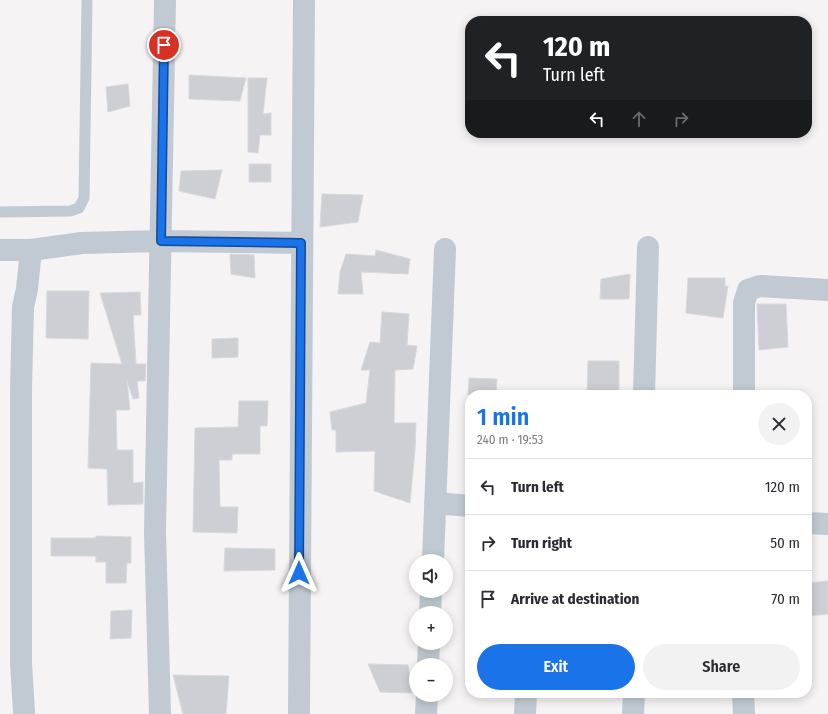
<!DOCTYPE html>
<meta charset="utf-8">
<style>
body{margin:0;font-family:"Fira Sans Condensed",sans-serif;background:#f2f2f3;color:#2b2b33;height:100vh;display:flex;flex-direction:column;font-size:15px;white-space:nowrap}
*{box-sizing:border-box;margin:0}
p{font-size:13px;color:#7c7c81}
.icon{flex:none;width:22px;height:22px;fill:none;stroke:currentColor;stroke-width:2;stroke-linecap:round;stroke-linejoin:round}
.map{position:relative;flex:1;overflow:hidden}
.side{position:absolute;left:465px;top:390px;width:347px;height:308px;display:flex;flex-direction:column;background:#fff;border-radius:16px;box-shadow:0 2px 10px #0003}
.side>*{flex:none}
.top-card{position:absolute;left:465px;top:16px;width:347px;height:122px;border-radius:16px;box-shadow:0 2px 10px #0003;background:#202124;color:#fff;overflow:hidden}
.tools{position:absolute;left:409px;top:554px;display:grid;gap:8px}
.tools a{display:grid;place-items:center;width:44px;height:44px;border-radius:50%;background:#fff;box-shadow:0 2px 10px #0003;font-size:20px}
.pin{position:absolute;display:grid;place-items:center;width:34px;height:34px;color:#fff;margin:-17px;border:2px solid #fff;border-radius:50%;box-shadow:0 1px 4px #0007}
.me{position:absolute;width:44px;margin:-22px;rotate:0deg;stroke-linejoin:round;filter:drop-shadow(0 0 3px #0008)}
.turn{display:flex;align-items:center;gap:14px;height:84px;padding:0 12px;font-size:18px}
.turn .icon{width:52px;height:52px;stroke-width:2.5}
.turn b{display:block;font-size:28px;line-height:34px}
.lanes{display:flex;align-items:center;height:38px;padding:0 12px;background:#0003;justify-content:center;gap:20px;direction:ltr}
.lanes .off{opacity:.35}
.round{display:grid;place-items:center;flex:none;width:42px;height:42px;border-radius:21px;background:#f2f2f3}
.headline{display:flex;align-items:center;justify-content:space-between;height:68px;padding:0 12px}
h1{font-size:24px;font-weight:600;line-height:30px;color:#1a73e8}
.primary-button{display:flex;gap:8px;margin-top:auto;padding:8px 12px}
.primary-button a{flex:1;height:46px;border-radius:24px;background:#1a73e8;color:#fff;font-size:16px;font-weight:600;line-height:46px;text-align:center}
.primary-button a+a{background:#f2f2f3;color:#2b2b33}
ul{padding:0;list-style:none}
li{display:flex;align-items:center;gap:12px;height:56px;padding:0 12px;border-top:1px solid #e1e1e2}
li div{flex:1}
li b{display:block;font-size:15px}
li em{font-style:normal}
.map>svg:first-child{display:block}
</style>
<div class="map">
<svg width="828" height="714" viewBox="0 0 828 714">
<rect width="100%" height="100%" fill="#f5f3f3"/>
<path fill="#cdcfd5" stroke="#d7d9de" d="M189,75L246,78L240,101L189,99Z
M248,78H267L263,114L271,113V135H260L258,153L248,152Z
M128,84L130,106L108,112L106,87Z
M249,164H271V182H249Z
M222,170L215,199L179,191L181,171Z
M322,194L363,195L358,222L320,227Z
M376,250L410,259L408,274L361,272L363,294H338L340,272L346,254L375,256Z
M230,254L254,255L255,278L231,274Z
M630,274L629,299H600L601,279Z
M688,278H725V286H728L723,318L686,313Z
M47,291H89L88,339L46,338Z
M140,292L141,315H133L136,364H146L145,381H137L139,398L133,399L127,381L130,410H116L117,450H133V483L143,482V504L108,505L107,469L88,468L91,363L122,364L100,293Z
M757,304H786L788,347L759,350Z
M382,312L409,314L407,345L417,346L413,369L395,370L394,423H416L415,450L410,503L374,491L375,451L336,452V430H332L330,412L366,403L370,370H361L370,342L380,343Z
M238,338V357L212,358V339Z
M588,361H619V395H587Z
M469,378L497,379L496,395H468Z
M239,401H268L267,426H260V454H232V460H219L220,507H238L237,533L193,532L195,428L238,427Z
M96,536L131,537V563H127L126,583H106V562H96V556H51V538H96Z
M225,548L275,549V570L224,571Z
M828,581V614L807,616V583Z
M132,610L131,638L110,639L111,611Z
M368,664L408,665L412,693L380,692Z
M173,675L229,676L226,714H183Z"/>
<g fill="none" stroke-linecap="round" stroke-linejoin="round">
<path stroke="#c1cad2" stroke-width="11" d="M0,212L70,211L79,208L84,198L87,0"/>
<path stroke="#c1cad2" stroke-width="22" d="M0,250H31
M644,395L648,247
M744,395V303L748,290L760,286L828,290
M435,503L470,506
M807,523L828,524
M433,561L445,249
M430,613L431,591
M428,665L429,643
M743,693L744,714
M24,712L21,663V389L23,307L27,289L31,250L82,243L161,241L301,243
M160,714L155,532L165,0
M299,714L304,0
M426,714L427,695
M525,714L526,693
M633,714L634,693"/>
</g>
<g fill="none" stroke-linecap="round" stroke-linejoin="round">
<g stroke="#114b97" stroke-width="10">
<path id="route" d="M164,45L161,241L301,243L299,573"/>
</g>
<use href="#route" stroke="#1a73e8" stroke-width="7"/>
</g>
</svg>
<div class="tools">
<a><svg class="icon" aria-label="sound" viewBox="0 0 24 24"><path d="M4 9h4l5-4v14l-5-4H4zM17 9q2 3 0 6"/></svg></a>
<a>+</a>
<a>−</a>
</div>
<div class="pin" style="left:164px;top:45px;background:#d93025"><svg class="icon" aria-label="arrive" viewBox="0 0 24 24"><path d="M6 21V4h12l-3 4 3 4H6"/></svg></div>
<svg class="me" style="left:299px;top:573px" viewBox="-20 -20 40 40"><path d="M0-17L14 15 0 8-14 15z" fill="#1a73e8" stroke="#fff" stroke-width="4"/></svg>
<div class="top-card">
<div class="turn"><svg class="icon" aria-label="left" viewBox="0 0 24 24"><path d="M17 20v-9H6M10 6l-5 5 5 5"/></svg><div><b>120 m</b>Turn left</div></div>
<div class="lanes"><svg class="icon" aria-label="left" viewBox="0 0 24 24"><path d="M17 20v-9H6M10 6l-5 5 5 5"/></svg><svg class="icon off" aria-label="ahead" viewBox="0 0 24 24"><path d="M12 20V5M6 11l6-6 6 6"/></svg><svg class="icon off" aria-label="right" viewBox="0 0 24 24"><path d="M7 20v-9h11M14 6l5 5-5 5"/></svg></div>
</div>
<section class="side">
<div class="headline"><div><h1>1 min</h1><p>240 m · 19:53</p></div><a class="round"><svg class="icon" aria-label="close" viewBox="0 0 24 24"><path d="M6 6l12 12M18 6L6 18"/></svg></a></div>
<ul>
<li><svg class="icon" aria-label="left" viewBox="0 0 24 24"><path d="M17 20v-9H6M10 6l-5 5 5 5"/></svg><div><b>Turn left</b></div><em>120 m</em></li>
<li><svg class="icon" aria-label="right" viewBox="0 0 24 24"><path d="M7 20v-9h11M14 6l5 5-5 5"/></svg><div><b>Turn right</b></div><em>50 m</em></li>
<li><svg class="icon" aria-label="arrive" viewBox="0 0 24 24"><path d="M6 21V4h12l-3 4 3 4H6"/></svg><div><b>Arrive at destination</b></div><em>70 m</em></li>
</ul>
<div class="primary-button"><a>Exit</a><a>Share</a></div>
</section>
</div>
